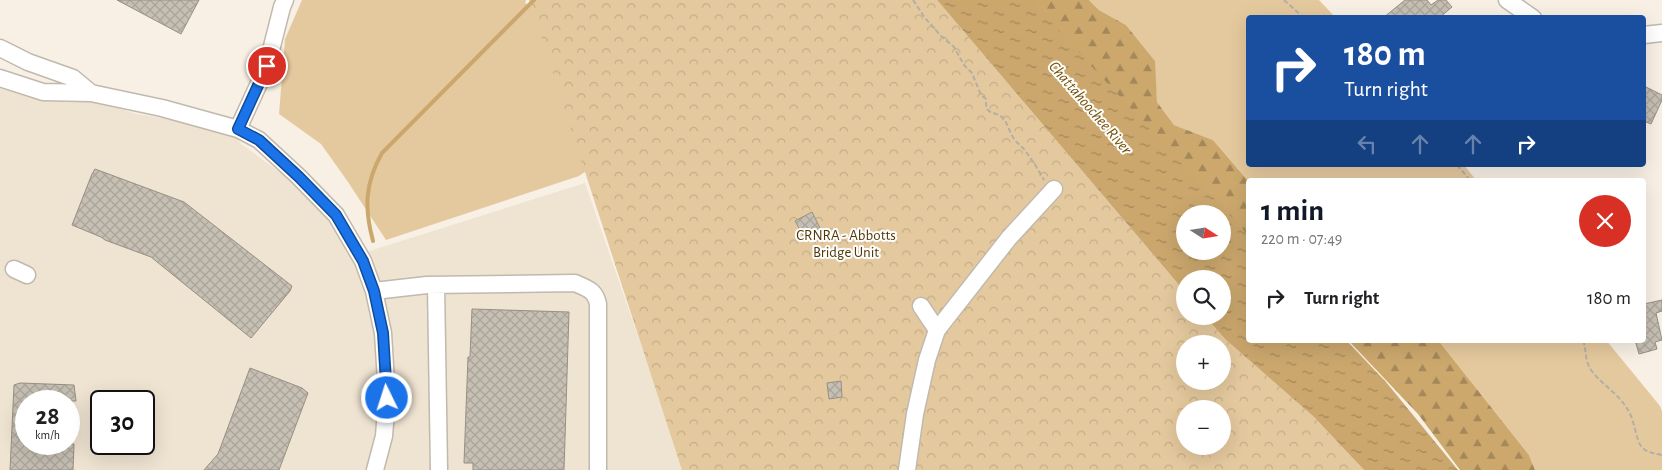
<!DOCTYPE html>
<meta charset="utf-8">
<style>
body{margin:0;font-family:"Alegreya Sans",sans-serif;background:#f2f2f2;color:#202124;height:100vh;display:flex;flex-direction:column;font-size:19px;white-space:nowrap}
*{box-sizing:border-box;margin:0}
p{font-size:16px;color:#757577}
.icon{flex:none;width:28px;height:28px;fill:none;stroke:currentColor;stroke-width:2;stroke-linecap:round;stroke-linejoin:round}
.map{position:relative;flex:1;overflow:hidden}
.side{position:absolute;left:1246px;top:178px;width:400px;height:165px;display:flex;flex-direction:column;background:#fff;border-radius:5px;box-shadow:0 5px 20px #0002}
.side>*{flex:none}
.top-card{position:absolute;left:1246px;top:15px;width:400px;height:152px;border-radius:5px;box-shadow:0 5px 20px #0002;background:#1a4fa0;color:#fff;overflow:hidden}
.needle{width:32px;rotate:102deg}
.fabs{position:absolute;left:1176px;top:205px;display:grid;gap:10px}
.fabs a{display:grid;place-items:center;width:55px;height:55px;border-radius:50%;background:#fff;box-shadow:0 5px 20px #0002;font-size:25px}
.speed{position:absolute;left:15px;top:390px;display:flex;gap:10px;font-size:25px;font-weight:700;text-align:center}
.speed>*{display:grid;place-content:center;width:65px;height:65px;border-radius:50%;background:#fff;box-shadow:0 5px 20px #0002;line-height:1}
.speed small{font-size:12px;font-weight:400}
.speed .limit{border:2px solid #111;border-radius:8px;background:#fff;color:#111}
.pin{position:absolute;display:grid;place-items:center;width:42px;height:42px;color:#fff;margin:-21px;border:2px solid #fff;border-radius:50%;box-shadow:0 1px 5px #0007}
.me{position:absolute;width:55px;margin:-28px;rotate:356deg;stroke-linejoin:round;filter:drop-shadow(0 0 4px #0008)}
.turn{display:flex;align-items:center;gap:18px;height:105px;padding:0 15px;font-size:22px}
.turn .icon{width:65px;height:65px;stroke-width:2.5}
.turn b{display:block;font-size:35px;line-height:42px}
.lanes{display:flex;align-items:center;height:48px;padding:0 15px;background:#0003;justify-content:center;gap:25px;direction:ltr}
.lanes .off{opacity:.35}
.round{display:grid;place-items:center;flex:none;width:52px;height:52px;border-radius:26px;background:#f2f2f2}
.head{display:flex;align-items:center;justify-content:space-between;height:85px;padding:0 15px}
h1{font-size:30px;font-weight:700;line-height:38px;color:#111827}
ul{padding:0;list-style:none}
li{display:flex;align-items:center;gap:15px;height:70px;padding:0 15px}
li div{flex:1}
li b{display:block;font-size:19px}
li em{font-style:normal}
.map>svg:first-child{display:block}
</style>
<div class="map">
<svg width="1662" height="470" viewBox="0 0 1662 470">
<defs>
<pattern id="forest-firs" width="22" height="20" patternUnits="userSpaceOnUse" patternTransform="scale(1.25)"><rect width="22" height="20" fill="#cca86d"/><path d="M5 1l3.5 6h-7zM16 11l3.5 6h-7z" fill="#a58859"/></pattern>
<pattern id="park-crowns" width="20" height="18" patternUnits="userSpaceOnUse" patternTransform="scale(1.25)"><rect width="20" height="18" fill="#e5c99e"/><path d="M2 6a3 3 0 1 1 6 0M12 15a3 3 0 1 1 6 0" fill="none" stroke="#c4ac88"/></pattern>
<pattern id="water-ripples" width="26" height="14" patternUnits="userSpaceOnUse" patternTransform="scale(1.25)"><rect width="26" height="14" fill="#cba76d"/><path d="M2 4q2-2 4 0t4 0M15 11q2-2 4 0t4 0" fill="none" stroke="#a48759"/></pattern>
<pattern id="building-cross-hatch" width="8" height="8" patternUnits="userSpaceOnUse" patternTransform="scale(1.25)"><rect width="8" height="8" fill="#c6bfb3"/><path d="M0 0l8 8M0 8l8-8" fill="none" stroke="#aaa499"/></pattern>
</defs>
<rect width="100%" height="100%" fill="#f8f0e4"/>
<path fill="#efe3d1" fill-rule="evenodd" d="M0,72L136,114L226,127L241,144L288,178L327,217L360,254L585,183L684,470H0ZM26,401H69V444H26ZM101,401H144V444H101Z"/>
<path fill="#e5c99e" d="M302,0H526L525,3L538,9L631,139L579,176L386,240L348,182L321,144L279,114L285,39Z
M1089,0H1319L1335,17L1249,18V165H1464L1476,180H1249V182L1213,140L1174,125L1157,102L1154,60L1126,25L1099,10Z
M1438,340H1606L1660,406L1662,411V470H1535L1529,455Z"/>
<path fill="url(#forest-firs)" d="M1027,0H1089L1099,10L1126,25L1155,61L1157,102L1174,125L1213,140L1249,182V241Z
M1348,340H1438L1529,455L1535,470H1460L1418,414Z"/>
<path fill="url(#park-crowns)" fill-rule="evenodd" d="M529,0H937L1185,292V316H1205L1225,339L1314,417L1364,470H682ZM1185,344H1222V381H1185ZM1185,409H1222V446H1185Z"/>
<path fill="url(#water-ripples)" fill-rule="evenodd" d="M937,0H1033L1072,45L1249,236V340H1346L1386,382L1458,470H1364L1314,417L1225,339L1205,316H1222V279H1185V292ZM1185,214H1222V251H1185Z"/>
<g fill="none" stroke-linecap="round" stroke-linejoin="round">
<path stroke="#cba76d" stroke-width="4" d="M373,241C364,208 365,183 382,153L534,0"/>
</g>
<path fill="url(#building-cross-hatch)" stroke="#978f84" d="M117,0H199L181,34Z
M1405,0H1427L1431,5L1438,0H1446L1452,7L1439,18H1383Z
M1644,86L1662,95V100L1651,124L1644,121Z
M95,169L184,202L292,286L290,291L251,338L151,257L105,240L101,237L72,225L92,174Z
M812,212L820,228L813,232L814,234L805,239L795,221Z
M1662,300V311L1656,313L1662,340L1655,342L1657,349L1639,354L1635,340H1644V304Z
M472,309L569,312L564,470H473V463H464L468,357H470Z
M250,368L302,388L308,393L279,470H204L218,454Z
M841,381L842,397L829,399L827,383Z
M20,383L74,385L76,401H26V444H74L73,470H10L14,385Z"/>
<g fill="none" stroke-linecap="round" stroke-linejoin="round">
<g stroke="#c0b9ad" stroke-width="19">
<path id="minor" d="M1507,0L1533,18
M1644,35L1662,33
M0,48L28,62L73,78L91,93
M0,78L43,92L91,93L162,108L238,129L259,140L299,177L336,215L363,261L374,291L383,333L387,398L384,436L375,470
M238,129L267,66L282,7L285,0
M14,269L27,275
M436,285L439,470
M374,291L427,285L575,283C588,289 595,290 598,304V470
M921,306L937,330
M907,470L915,414L927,360L937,330L1009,238L1054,189"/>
</g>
<path stroke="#b4aea4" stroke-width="2" stroke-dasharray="5 2.5" stroke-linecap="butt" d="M913,0L925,18L941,36L954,47L964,65L972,73L981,95L986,99C985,118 995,109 1004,119C1008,125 1010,134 1015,140C1017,143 1020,145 1023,148C1031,158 1038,169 1044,180
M1284,0L1304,18
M1457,165L1470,180
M1583,340C1587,351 1584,359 1591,370C1601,384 1619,394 1628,410C1635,421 1635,437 1641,446C1646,453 1654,453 1662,455"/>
<use href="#minor" stroke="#fff" stroke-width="16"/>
</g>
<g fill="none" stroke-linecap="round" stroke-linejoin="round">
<g stroke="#114b97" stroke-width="12">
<path id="route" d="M267,66L238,129L259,140L299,177L336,215L363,261L374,291L383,333L387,398"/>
</g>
<use href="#route" stroke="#1a73e8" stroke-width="9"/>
</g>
<g text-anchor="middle" stroke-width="4" stroke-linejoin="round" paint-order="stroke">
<g font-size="15" fill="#513908" stroke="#fefefe">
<text x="846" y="240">CRNRA - Abbotts<tspan x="846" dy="17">Bridge Unit</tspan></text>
</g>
<g font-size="16" font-style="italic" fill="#745105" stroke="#fefefe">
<text transform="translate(1091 107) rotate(49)" y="6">Chattahoochee River</text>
</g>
</g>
</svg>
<div class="fabs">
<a><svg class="needle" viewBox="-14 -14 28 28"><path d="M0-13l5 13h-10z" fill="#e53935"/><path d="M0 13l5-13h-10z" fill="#757577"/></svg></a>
<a><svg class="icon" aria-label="search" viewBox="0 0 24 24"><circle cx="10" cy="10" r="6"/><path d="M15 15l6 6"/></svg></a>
<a>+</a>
<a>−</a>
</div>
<div class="speed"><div>28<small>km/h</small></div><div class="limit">30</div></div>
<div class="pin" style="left:267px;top:66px;background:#d93025"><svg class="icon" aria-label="arrive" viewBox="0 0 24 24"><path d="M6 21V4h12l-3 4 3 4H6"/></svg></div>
<svg class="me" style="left:387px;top:398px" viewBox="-20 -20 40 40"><circle r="17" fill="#1a73e8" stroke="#fff" stroke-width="3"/><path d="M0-11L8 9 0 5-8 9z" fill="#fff"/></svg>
<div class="top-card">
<div class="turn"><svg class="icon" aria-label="right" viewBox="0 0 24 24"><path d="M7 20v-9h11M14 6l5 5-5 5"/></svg><div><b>180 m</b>Turn right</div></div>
<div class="lanes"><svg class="icon off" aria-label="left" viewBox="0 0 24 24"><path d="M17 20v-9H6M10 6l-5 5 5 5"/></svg><svg class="icon off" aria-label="ahead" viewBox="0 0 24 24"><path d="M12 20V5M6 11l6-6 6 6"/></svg><svg class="icon off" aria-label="ahead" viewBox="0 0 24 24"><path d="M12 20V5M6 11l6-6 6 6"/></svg><svg class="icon" aria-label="right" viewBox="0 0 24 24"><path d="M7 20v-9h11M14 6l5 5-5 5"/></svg></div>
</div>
<section class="side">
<div class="head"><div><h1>1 min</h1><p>220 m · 07:49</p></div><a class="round" style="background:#d93025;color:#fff"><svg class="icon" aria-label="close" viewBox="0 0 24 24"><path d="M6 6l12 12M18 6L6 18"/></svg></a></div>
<ul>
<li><svg class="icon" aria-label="right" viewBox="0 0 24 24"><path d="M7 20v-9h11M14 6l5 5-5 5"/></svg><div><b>Turn right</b></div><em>180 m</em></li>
</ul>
</section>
</div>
